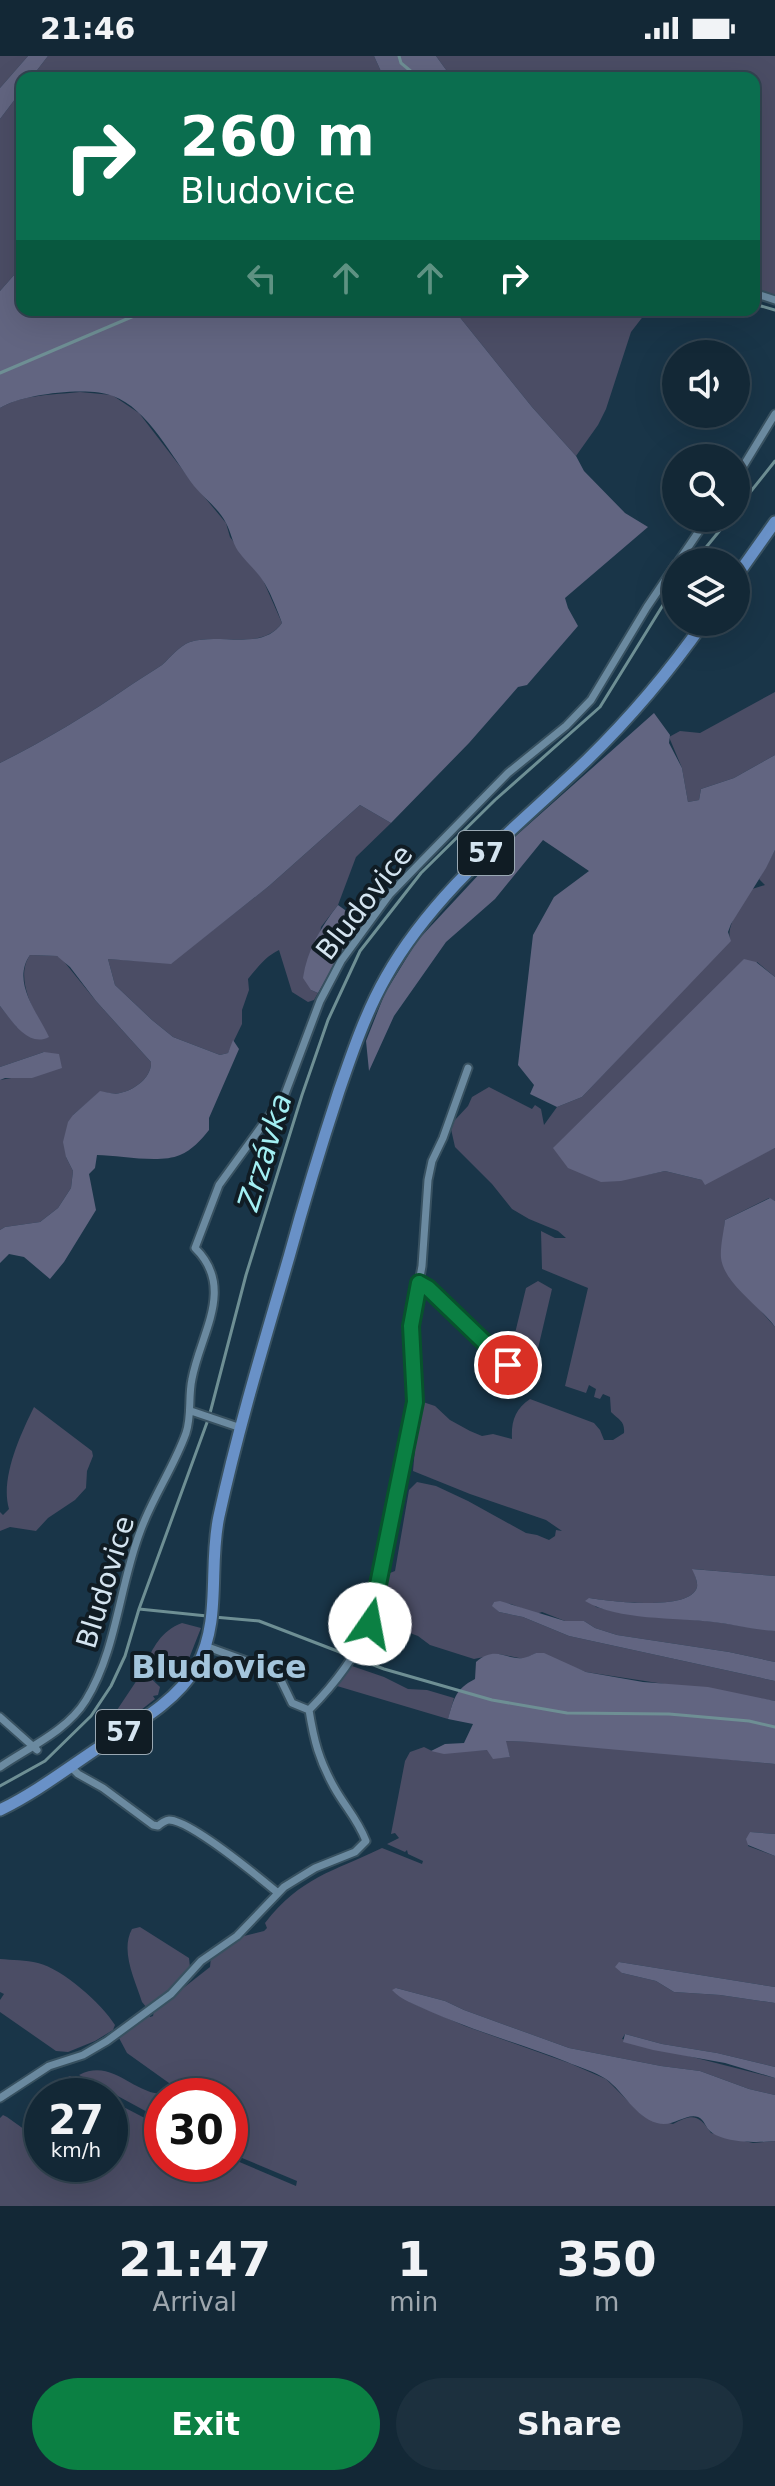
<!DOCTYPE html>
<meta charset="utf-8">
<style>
body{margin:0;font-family:"DejaVu Sans",sans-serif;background:#1c303e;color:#f1f3f6;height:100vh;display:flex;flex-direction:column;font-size:30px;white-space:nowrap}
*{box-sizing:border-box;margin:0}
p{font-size:26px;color:#9da6ad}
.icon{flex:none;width:44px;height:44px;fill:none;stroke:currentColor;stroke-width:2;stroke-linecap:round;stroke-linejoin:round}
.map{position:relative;height:2150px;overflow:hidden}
.sheet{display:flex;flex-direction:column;background:#132836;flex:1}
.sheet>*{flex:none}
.banner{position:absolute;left:16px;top:16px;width:744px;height:244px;border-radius:16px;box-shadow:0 8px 32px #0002,0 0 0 2px #324451;background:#0b6e4f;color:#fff;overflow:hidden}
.tools{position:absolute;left:662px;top:284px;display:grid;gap:16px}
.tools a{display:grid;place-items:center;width:88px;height:88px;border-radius:50%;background:#132836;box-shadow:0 8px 32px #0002,0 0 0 2px #324451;font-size:40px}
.speed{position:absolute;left:24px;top:2022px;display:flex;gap:16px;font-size:40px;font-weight:700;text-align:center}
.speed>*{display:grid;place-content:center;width:104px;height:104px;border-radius:50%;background:#132836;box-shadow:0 8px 32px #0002,0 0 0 2px #324451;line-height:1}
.speed small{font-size:20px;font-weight:400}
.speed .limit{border:12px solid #d22;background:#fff;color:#111}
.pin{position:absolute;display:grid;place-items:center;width:68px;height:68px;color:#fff;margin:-34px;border:4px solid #fff;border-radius:50%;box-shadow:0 2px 8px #0007}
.me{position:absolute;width:88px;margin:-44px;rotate:12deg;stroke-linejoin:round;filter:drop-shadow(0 0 6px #0008)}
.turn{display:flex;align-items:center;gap:28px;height:168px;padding:0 32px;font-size:36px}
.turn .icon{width:104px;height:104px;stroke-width:2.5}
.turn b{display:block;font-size:56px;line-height:68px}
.lanes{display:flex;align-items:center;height:76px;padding:0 32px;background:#0003;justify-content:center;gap:40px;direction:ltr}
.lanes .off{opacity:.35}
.eta{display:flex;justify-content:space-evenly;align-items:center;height:136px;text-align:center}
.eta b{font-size:48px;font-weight:700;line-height:56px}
.action{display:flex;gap:16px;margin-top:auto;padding:16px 32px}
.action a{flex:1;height:92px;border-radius:48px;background:#0b8043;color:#fff;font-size:32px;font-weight:700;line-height:92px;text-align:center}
.action a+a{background:#1c303e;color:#f1f3f6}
.status{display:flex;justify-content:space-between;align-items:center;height:56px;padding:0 40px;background:#132836;direction:ltr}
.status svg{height:22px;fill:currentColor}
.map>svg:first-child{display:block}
</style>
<div class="status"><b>21:46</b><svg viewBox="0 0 49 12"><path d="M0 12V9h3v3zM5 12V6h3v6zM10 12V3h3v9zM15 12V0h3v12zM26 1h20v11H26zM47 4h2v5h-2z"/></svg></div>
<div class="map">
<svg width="775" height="2150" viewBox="0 0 775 2150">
<rect width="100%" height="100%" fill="#193548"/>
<path fill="#4b4d65" d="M0,0H28L0,32Z
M48,0H374L384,22H31Z
M436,0H775V240L754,232V22H452Z
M22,34V210L0,235V63Z
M454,254H648L631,276L606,353L598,369L576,400L532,351Z
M80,336L112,339L139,357L196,431L226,467L230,481L263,524L282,567C261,596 219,576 190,586C179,590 171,601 162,609C152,616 141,622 131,629C89,658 46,684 0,707V352C24,338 52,339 80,336Z
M775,636V699L734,722L701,733L699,744L688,746L682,712L669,681L680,675L700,677Z
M360,749L391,767L356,801L338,849L321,871L311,934L318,937L314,944L308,946L292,936L279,894C266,900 257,912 248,923L249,934L242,954V968L228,997L220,999L173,981L152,964L115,929L108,903L171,907L269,830Z
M775,794V921L757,906L646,1119L665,1115L702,1124L775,1092V1145L769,1142L725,1164L724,1181L730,1220L775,1271V1520L693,1513C694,1517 698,1526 697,1531C691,1556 608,1545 589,1542L596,1551L617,1556L715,1566L775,1575V1606L729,1596L617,1579L595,1572L584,1565H565L542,1556L536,1558L511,1548L494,1546L493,1550L499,1556L523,1561L569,1580L775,1625V1645L586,1616L536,1597L524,1603L499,1598L474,1603L430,1589L418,1580L385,1568C381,1553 386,1532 390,1517L395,1515L409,1434L417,1426L436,1430L468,1445L526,1477L537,1479L549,1484L555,1480L556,1474L562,1475L546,1464L470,1438L413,1415L419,1349L423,1346L435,1350L450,1364L470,1375L482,1380L493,1378L512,1383C511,1366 515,1353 530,1343L594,1367L600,1374L604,1384H613L624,1377C625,1365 619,1364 611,1356L610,1341L603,1338L600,1343L594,1341L596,1333L589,1329L586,1337L565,1330L588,1232L542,1213L541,1175L555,1182H566L558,1175L529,1163L512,1153L492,1128L455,1091L451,1073L454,1065L468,1050L472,1041L489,1031L532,1053L535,1049L541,1053L544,1069L557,1051L582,1041L730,884C726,867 744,847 752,833L765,829L759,823Z
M30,899L57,900L62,903L96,945L151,1006C152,1021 135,1034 120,1037C114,1039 106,1036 100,1036L73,1059L66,1101L73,1115L71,1132L58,1152L40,1166L5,1171L0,1174V1024L17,1021L44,996L0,1011V950L17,971L41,968C30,949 16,919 30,899Z
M538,1225L552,1233L532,1318L508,1306L526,1232Z
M34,1351L92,1395L93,1400L87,1415L86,1432L75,1444L48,1462L36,1475L10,1471L0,1475V1456L3,1459L9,1453C0,1423 20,1379 34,1351Z
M182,1567L201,1572L188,1605L177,1619H170L162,1625L144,1612C153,1591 161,1575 182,1567Z
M352,1610L384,1621L408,1633L427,1634L454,1642L448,1663L337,1630Z
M143,1615L160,1631L158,1639L153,1640L155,1643L127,1665L122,1668L115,1666L113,1660Z
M505,1685L563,1687L775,1708V1778L750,1776L748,1790L775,1800V1931L619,1906L622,1917L656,1925L674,1936L720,1939L775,1947V2011L717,1997L662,1988L625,1978L622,1983L775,2022V2039L749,2033L700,2015L661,2010L569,1992L464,1954L445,1945L396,1932L410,1946L465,1970L569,2007L606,2023L643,2060L673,2068C693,2057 699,2059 711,2077L753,2087L775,2085V2150H0V2062L3,2059L7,2061L42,2086V2108H76L95,2120L106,2108L112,2110L119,2101L116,2098L118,2091L110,2083V2044L162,2071V2108H230V2102L296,2130L297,2125L230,2097V2040H162V2064L79,2019C113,2001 134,2040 166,2038L170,2034L169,2027L127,1997L119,1982L149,1958L150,1961L153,1960L154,1955L210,1911L211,1901L244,1880L264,1875L267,1872L265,1867C301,1821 332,1816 382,1792L422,1808L423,1805L408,1798L407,1794L405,1796L387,1788L399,1782L395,1777L391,1778L405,1705L410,1696L424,1691L432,1695L488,1694L493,1702L510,1701Z
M140,1871L189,1902L190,1911L175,1928L147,1952L142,1946C135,1924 120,1895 132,1873Z
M0,1903C12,1904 26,1904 38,1907C63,1913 102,1948 115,1969L113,1974L95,1985L68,1996L56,1995L0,1956V1944L4,1938L0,1936Z
M70,2020L103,2040H54L47,2035L48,2031Z"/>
<path fill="#626581" d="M28,0H48L31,22H22V34L0,63V32Z
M374,0H436L452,22H384Z
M22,210V254H454L532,351L576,400L584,415L625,457L648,471L565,542L568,552L578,570L527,629L518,631L469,687L391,767L360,749L269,830L171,908L108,903L115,929L152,964L173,981L220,999L228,997L233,984L239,993L209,1062V1074C201,1084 192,1094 180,1099C159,1108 119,1099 97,1099L95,1112L89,1118L96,1154L64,1206L50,1223L24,1201L9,1198L0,1207V1174L5,1171L40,1166L58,1152L71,1132L73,1115L66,1101L63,1086L68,1066L73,1059L100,1035C106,1036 114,1039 120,1037C135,1034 152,1021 151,1006L96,945L70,911L57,900L30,899C11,926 38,957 49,981C28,992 12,965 0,950V707C46,684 89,658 131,629C141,622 152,616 162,609C171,601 179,590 190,586C219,576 262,596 282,567C277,554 272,540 265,528C258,516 246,506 238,495C232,486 231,476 226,467C219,453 204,442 194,430C173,402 147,352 113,340C88,330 23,338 0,352V235Z
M654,657L670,679L669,687L682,712L688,746L699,744L701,733L734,722L775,699V794L766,812L731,868L728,876L731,885L582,1041L557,1051L530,1038L534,1029L518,1009L533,879L554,841L589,815L543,784L495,843L446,886L394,960L369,1015L366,985L385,937L417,885L509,786Z
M338,849L363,867L335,907L318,937L311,934L303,922C307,894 321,871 338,849Z
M744,903L756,906L775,921V1092L705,1129L702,1124L665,1115L621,1125L601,1126L568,1112L553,1092Z
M44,996L59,998L62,1012L32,1022H5L0,1024V1011Z
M770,1142L775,1145V1271C761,1251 724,1228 721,1202C720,1190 724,1175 725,1164Z
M692,1513L775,1520V1575C754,1574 734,1568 713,1566C674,1561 619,1565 585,1545L589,1542C608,1545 691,1556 697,1531C698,1525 694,1518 692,1513Z
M500,1545L565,1565H584L595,1572L617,1579L729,1596L775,1606V1625L569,1580L523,1561L499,1556L492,1550L494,1546Z
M536,1597H544L586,1616L643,1626L708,1631L775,1645V1708L530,1686L506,1685L510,1701L493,1703L487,1694L444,1698L431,1695L445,1688L464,1687L473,1668L448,1663C454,1643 455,1633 475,1623L476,1606C496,1589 505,1604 523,1602C526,1602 533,1598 536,1597Z
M750,1776L775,1778V1800L748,1789L746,1783Z
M619,1906L775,1931V1947L720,1939L674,1936L656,1925L622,1917L615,1911Z
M396,1932L445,1945L464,1954L569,1992L661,2010L700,2015L749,2033L775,2039V2085C758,2087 723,2087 710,2075C705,2071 705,2064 698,2061C685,2057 673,2072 657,2067C635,2061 624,2036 606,2023C595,2016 579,2011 567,2006C521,1988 474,1975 429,1955C416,1949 401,1944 392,1934Z
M625,1978L662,1988L717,1997L775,2011V2022L725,2007L653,1994L623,1986Z"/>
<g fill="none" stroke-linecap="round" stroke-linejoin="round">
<path stroke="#6e8f94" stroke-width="3" d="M399,0L401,7L419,22
M754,248L775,254
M0,317L148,254
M736,454L775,405
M694,506L730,462
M139,1553L207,1560
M214,1561L259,1565L384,1613L492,1644L567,1657L669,1658L749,1665L775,1671
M0,1730L45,1705L91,1660L111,1630L125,1600L139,1553L209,1361L246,1219L302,1039L328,964L360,895L421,817L495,744L600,651L676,528"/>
<g stroke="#385160" stroke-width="11">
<path id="street" d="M754,237L775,244
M736,422L775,358
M678,506L708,462
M419,1227L428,1232L508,1309L535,1322
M191,1355L241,1372
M205,1590L277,1616L292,1647L309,1654
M309,1654C335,1628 355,1602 370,1568L415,1346L411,1270L422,1210L428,1124L432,1105L443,1082L468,1012
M0,1661L37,1694
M0,1711C29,1691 67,1675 86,1644C117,1593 119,1531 140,1476C152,1442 174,1411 186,1377C192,1359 188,1341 192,1323C200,1278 236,1232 195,1192L219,1129L285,1038L320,945L341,905L390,838L420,807L508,717L566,670L591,644L647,551L676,508
M71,1711L78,1718L103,1732L153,1769L158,1770C160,1768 166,1764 169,1764C190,1764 260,1822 278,1837
M0,2042L49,2010L83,1999L107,1985L171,1938L201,1905L237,1880L284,1831L315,1812L355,1796L366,1785C357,1762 345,1751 334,1731C319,1704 314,1685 309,1654"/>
</g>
<g stroke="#385160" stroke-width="15">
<path id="primary" d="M736,521L775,466
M0,1754C35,1737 65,1714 98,1692C133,1669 175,1648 197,1610C222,1564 208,1510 219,1460C238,1373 264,1287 289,1201C304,1146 321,1090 339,1035C352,997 366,956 386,921C435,834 516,772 587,704C631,661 669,616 704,566"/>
</g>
<use href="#street" stroke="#6b8aa0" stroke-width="7"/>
<use href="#primary" stroke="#6991c7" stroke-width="11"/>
</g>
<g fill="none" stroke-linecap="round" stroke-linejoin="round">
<g stroke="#07532c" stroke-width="20">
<path id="route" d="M370,1568L415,1346L411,1270L419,1227L428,1232L508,1309"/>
</g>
<use href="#route" stroke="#0b8043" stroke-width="14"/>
</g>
<g text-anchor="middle" stroke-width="8" stroke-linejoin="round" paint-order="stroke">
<g fill="#101c24" stroke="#99a8b3" stroke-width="2">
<rect x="458" y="775" width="56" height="44" rx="6"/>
<rect x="96" y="1654" width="56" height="44" rx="6"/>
</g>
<g font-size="26" font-weight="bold" fill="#d4e4f0">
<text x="486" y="806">57</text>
<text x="124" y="1685">57</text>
</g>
<g font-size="28" fill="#d4e4f0" stroke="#101c24">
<text transform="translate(364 846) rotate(-52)" y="10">Bludovice</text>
<text transform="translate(105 1526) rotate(-73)" y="10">Bludovice</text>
</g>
<g font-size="30" font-style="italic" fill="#a3eff3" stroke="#101c24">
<text transform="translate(265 1096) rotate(-73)" y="10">Zrzávka</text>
</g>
<g font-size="32" font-weight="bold" fill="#a4c5dc" stroke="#101c24">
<text x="219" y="1622">Bludovice</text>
</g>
</g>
</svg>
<div class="tools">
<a><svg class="icon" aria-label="sound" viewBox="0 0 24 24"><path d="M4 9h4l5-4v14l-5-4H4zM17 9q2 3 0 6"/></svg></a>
<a><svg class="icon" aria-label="search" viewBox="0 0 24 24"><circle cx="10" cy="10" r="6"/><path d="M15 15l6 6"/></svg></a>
<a><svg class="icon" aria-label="layers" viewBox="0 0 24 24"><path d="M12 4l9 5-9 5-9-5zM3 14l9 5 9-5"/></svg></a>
</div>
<div class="speed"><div>27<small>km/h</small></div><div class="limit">30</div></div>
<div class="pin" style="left:508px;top:1309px;background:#d93025"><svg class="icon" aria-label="arrive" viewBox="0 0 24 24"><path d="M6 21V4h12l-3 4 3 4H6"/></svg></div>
<svg class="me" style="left:370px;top:1568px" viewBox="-20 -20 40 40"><circle r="19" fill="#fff"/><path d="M0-13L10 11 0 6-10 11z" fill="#0b8043"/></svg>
<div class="banner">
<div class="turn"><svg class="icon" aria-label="right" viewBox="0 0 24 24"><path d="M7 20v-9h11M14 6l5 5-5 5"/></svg><div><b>260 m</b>Bludovice</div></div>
<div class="lanes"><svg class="icon off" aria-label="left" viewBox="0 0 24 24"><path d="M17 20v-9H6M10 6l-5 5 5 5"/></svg><svg class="icon off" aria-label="ahead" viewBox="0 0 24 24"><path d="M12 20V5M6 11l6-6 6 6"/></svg><svg class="icon off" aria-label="ahead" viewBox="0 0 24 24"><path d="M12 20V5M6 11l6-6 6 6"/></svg><svg class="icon" aria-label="right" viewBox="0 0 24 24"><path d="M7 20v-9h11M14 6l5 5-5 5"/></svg></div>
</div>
</div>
<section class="sheet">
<div class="eta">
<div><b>21:47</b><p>Arrival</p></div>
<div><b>1</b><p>min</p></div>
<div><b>350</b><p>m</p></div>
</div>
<div class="action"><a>Exit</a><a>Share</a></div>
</section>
